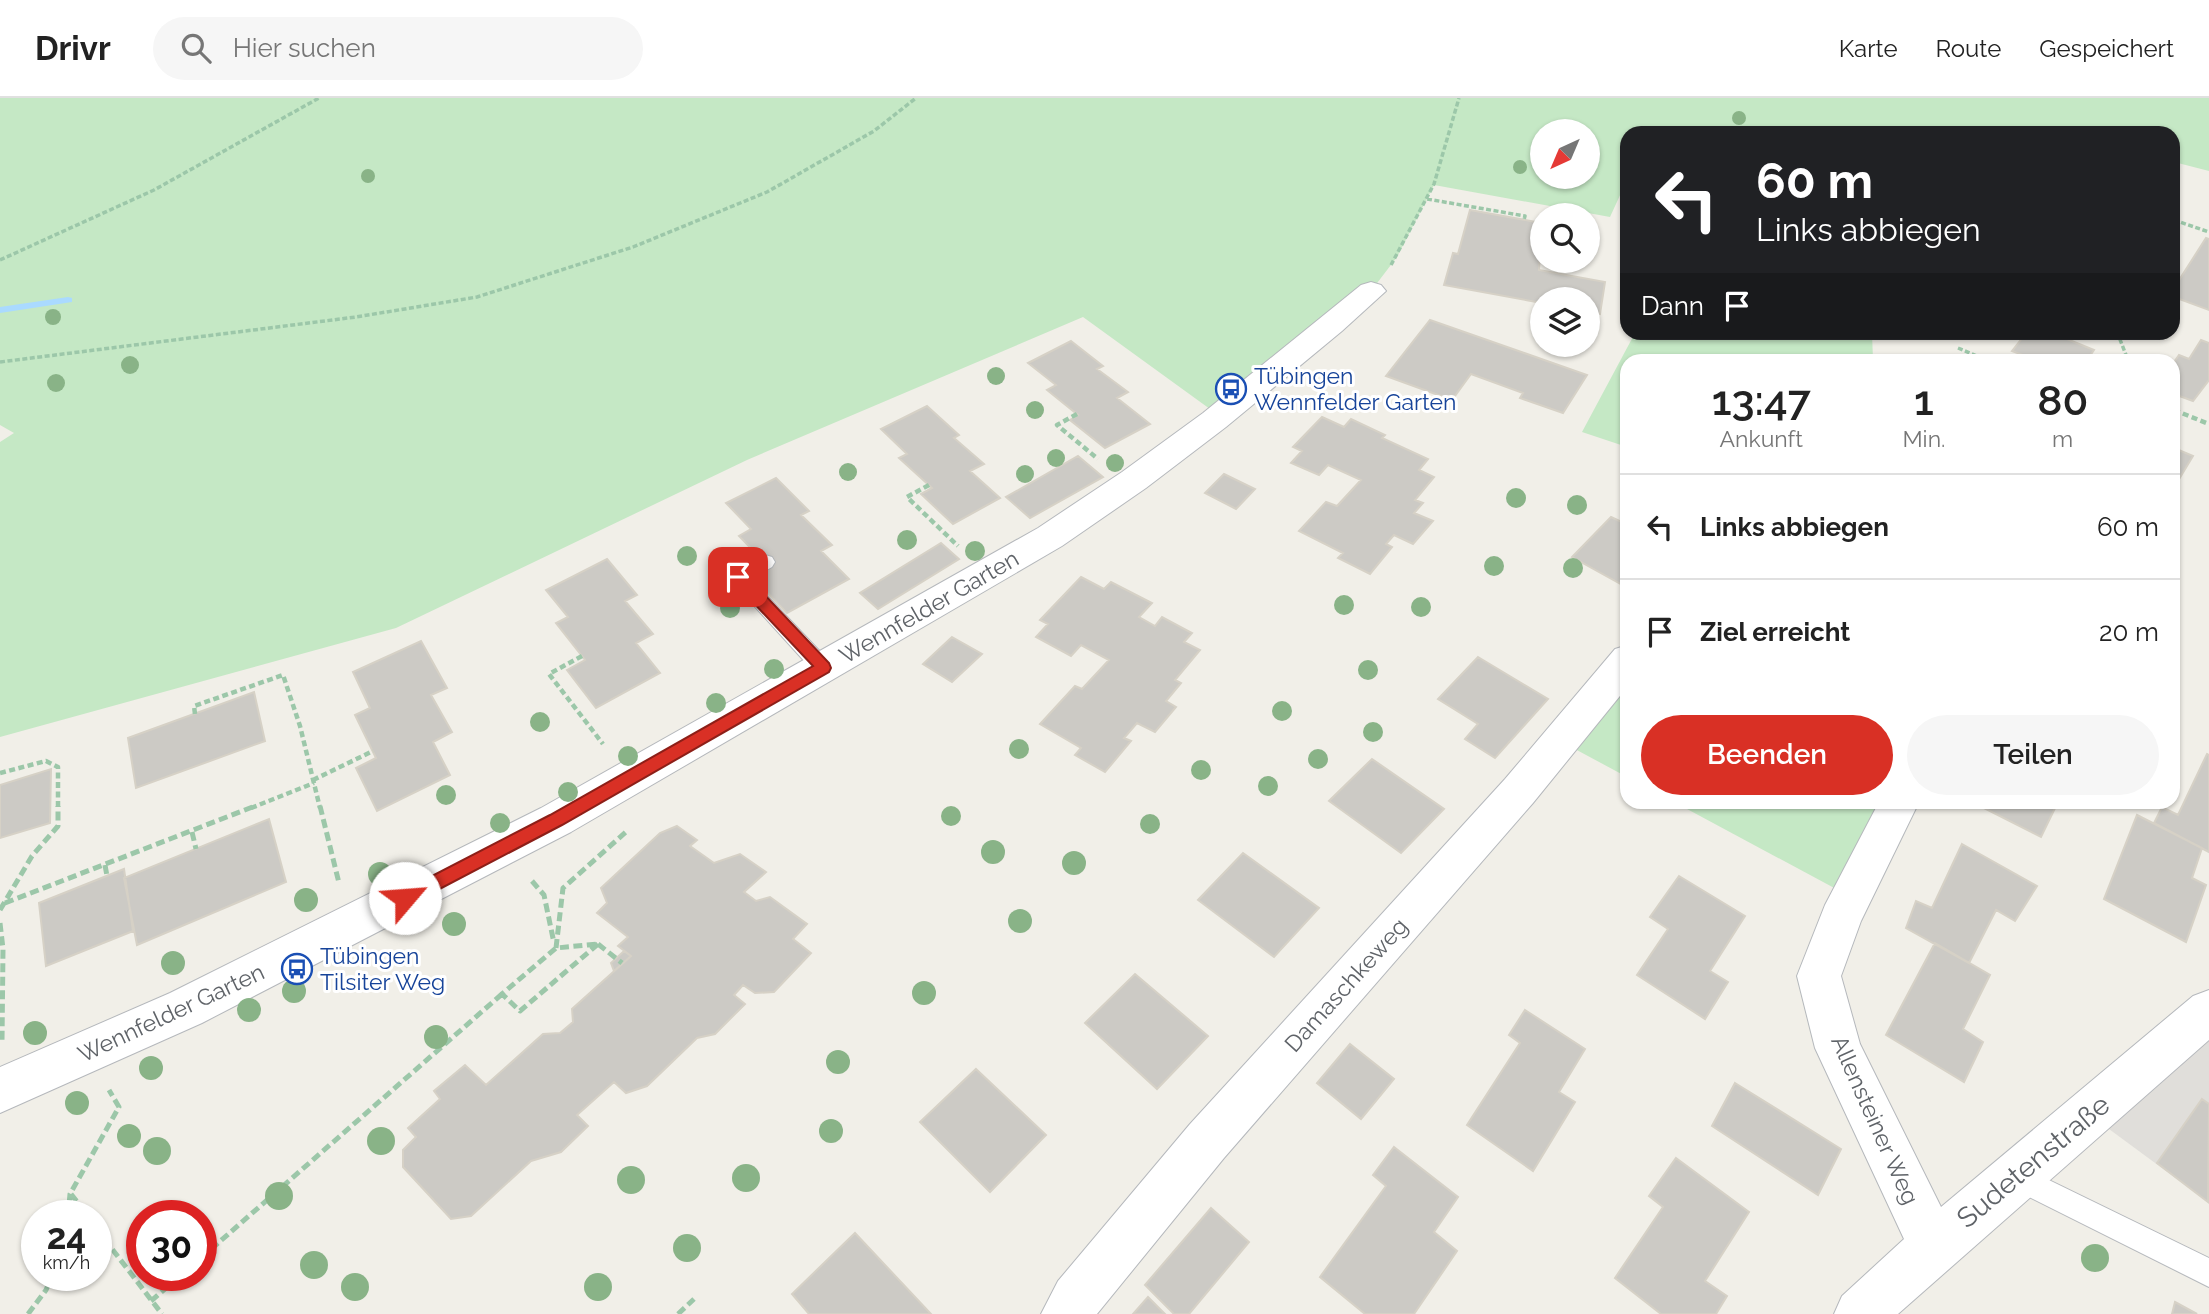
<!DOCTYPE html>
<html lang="de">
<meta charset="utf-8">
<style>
body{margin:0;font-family:Raleway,sans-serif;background:#f6f6f6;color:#222;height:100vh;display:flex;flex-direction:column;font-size:26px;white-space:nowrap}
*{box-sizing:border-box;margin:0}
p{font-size:23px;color:#767676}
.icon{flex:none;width:38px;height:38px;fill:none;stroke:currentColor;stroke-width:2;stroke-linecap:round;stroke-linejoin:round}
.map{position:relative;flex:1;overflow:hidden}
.sheet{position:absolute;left:1620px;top:256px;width:560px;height:455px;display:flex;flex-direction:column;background:#fff;border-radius:21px;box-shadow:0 2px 5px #0004}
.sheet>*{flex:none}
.guide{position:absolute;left:1620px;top:28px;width:560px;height:214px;border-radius:21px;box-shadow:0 2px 5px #0004;background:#202124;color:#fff;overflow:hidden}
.needle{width:46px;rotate:224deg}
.fabs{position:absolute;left:1530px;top:21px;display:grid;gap:14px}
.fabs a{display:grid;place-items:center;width:70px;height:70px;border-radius:50%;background:#fff;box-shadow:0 2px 5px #0004;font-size:35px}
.speed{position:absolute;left:21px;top:1102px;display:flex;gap:14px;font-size:35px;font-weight:700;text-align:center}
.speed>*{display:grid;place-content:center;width:91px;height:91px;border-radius:50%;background:#fff;box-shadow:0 2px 5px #0004;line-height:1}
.speed small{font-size:18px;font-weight:400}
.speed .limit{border:10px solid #d22;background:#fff;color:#111}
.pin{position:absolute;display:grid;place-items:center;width:60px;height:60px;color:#fff;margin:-30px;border-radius:14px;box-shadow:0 4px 10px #0006}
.me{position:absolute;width:77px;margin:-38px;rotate:63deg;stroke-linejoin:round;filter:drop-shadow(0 0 5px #0008)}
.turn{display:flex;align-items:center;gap:24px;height:147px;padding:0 21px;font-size:32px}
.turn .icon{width:91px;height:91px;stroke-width:2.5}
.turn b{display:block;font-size:49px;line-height:60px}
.then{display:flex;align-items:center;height:66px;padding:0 21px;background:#0003;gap:14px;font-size:26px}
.eta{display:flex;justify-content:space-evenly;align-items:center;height:119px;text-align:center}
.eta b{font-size:42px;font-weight:600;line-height:49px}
.button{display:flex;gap:14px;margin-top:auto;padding:14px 21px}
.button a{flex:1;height:80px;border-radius:42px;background:#d93025;color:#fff;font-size:28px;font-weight:600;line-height:80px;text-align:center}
.button a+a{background:#f6f6f6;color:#222}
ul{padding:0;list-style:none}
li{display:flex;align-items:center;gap:21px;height:105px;padding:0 21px;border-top:2px solid #e0e0e0}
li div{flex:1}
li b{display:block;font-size:26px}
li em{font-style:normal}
header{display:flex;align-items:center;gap:42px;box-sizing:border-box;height:98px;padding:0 35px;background:#fff;border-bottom:2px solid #e0e0e0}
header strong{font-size:33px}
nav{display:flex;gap:38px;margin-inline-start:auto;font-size:24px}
.search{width:490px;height:63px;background:#f6f6f6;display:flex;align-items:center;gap:18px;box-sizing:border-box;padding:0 24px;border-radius:38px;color:#767676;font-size:26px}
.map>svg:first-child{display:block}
</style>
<header>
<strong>Drivr</strong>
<div class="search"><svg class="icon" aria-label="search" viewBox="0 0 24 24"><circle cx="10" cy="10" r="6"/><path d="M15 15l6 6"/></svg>Hier suchen</div>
<nav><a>Karte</a><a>Route</a><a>Gespeichert</a></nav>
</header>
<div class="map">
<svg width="2209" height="1216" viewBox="0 0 2209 1216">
<rect width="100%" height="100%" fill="#f1efe8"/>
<path fill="#e0deda" d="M2209,913V1102L2208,1104L2090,1017Z"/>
<path fill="#c5e8c5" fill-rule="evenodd" d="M0,0H2209V73L2174,64V35H1628L1627,82L1610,119L1434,87L1397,159L1371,193L1221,319L1083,219L747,362L396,530L0,639V344L14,335L0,327ZM1542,33H1587V79H1542Z
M1635,235H1872L1873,262H1628L1627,349L1582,334Z
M1627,561V679L1560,643Z
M1674,704H1899L1851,799Z"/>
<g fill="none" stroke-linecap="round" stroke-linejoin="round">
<path fill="#aadaff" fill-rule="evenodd" d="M68,199L72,200V204L0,215V209Z"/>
</g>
<path fill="#cccac5" stroke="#d6d1c6" stroke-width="2" d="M1470,112L1542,125L1539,172L1605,184L1600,216L1587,213V201H1542V205L1444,187L1453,155L1458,156Z
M2206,140L2209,141V212L2174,199V190Z
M1430,222L1587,277L1563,315L1520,300L1523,295L1471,276L1452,302L1386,278Z
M2027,234H2050L2094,252L2087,262H2036L2012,253Z
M2201,242L2209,245V282L2193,303L2174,296V264L2179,257L2189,261Z
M1071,243L1103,268L1097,271L1128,294L1117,300L1150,326L1105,350L1070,322L1078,317L1047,292L1056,287L1028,265Z
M927,308L959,337L954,340L984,366L970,373L1000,400L953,426L921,396L932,390L899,360L907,356L881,331Z
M1322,319L1344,329L1351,321L1385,337L1382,340L1428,361L1419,372L1434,379L1415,402L1423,405L1414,415L1433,423L1413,446L1394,437L1386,446L1392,449L1370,476L1338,460L1343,455L1299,433L1326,404L1337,408L1361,382L1328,367L1319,377L1291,365L1302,353L1293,349Z
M2174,350L2193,358L2175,388L2174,387Z
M1078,358L1103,379L1030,420L1006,399Z
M1224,376L1255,391L1236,411L1205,395Z
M776,380L809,413L801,417L832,447L821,453L849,481L787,515L753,480L770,470L739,438L751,431L726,405Z
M1611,419L1628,427V490L1572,459Z
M941,445L959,461L878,511L860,495Z
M607,461L637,497L625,503L653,536L636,545L660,575L596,610L567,572L585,562L556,525L568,519L546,492Z
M1081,479L1104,491L1111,484L1152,505L1139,519L1155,528L1162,519L1192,535L1184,544L1200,552L1175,582L1181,585L1166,603L1176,609L1155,634L1137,625L1124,640L1131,643L1105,674L1075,657L1081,650L1040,626L1075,588L1082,591L1109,562L1081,547L1071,558L1036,539L1048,526L1040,522Z
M952,539L982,556L952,584L923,566Z
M421,543L447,590L431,597L452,634L433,644L450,677L377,713L356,670L376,660L355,617L370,610L353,574Z
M1478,559L1548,601L1495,660L1465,641L1478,626L1438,601Z
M254,594L265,643L136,690L128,640Z
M2207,656L2209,657V754L2154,725L2162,709L2178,717Z
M1372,661L1444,711L1401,755L1329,703Z
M51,671L50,725L0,740V687Z
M1977,704H2058L2041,739L1976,706Z
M2137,717L2202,750L2192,780L2206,787L2186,844L2104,801Z
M269,721L286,784L137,847L124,780Z
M677,728L697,742L690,748L714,765L740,756L766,774L744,794L756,803L770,799L807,826L793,841L811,855L774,894L755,895L743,887L734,897L745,906L715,936L697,940L647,988L626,995L614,984L577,1017L588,1028L561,1054L531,1063L471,1118L451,1121L403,1069V1052L416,1039L408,1030L440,1001L434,993L465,967L486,987L543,936L560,935L573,924L572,911L631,858L618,848L628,839L597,815L607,805L601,790L660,735Z
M1962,746L2037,788L2015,823L1996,812L1969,865L1906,830L1916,803L1932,810Z
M1243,755L1319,810L1274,859L1198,802Z
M124,771L133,833L46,868L39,805Z
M1679,778L1745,818L1710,873L1728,884L1705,921L1637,877L1668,831L1650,819Z
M1935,845L1990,877L1963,931L1983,944L1964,984L1886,937Z
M624,853L631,858L614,873L611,865Z
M1135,876L1208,938L1157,991L1085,925Z
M1525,912L1585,951L1559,994L1575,1004L1533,1073L1467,1027L1520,945L1509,937Z
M1350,946L1394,981L1361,1021L1317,985Z
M976,971L1046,1037L990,1094L920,1024Z
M1735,985L1841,1051L1818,1097L1712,1028Z
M2202,1001L2209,1006L2208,1104L2157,1065Z
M1394,1049L1458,1099L1434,1134L1457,1153L1414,1216H1365L1320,1179L1386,1088L1373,1077Z
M1676,1060L1749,1114L1705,1183L1727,1198L1716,1216H1661L1615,1180L1663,1109L1649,1098Z
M1211,1110L1249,1144L1189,1216H1174L1145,1187Z
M855,1135L931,1216H809L792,1196Z
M1148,1199L1165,1216H1133Z
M2175,1204L2197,1216H2172Z"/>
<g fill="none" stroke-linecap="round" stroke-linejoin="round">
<g stroke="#b5b8bc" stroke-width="2">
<path id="service" d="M765,457L772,459L775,464L772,469L751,481L830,564L833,570L830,576L823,578L816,576L728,479L731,474Z
M2016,1066L2209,1160V1189L2007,1088L2003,1079L2007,1070Z"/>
</g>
<g stroke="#b5b8bc" stroke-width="2">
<path id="minor" d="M1371,184L1381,187L1386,193L1342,233L1226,329L1146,390L1062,448L571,734L202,925L0,1015V969L170,895L541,710L1038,430L1122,374L1203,315L1361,187Z
M1628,547V588L1533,705L1224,1060L1097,1216H1041L1058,1183L1190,1026L1505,681L1615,551Z
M1879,704H1919L1861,823L1841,878L1860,946L1941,1109L2193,898L2209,892V942L1898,1216H1834L1842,1198L1904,1141L1815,950L1797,878L1825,807Z"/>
</g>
<path stroke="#9cc7a9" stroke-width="3.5" stroke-dasharray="5 2.5" stroke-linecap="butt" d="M1427,101L1525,118L1524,122
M2174,122L2209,134
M0,162L154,92L319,0
M1391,167L1434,86L1459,0
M2117,234L2128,262
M1958,250L1986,262
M0,264L356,219L477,199L633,149L767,94L874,33L916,0"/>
<path stroke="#9cc7a9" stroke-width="4.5" stroke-dasharray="6 3.5" stroke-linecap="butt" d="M2174,312L2209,326
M1077,316L1057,327L1098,361
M929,387L907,399L958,448
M582,558L549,576L603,646
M195,616L194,608L283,577L300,628L320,710
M0,675L46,663L58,669V710
M313,682L373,653
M251,710L314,685"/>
<path stroke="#9cc7a9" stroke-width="5" stroke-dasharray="9 4.5" stroke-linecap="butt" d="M320,708L339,785
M192,734L196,751
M105,767L107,778
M532,783L544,797L554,845
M5,805L255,708
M0,812L32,758L58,728V708
M0,825L3,851L2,943
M598,846L622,865
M598,846L520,913L502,896L556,850Z
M556,850L563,790L627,733
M71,1096L88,1118
M68,1118L70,1096L119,1009L109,992
M96,1130L162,1216
M201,1160L502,896
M151,1203L180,1178
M28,1216L46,1192L52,1178
M678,1216L694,1201"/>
<use href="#service" fill="#fff" fill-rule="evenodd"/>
<use href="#minor" fill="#fff" fill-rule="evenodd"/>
</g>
<g fill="#89b387">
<circle cx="1739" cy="20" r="7"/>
<circle cx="1520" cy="69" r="7"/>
<circle cx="368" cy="78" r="7"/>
<circle cx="53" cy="219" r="8"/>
<circle cx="130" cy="267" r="9"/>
<circle cx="996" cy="278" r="9"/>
<circle cx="56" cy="285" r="9"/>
<circle cx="1035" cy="312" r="9"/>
<circle cx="1056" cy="360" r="9"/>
<circle cx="1115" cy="365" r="9"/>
<circle cx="848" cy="374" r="9"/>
<circle cx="1025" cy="376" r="9"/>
<circle cx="1516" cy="400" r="10"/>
<circle cx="1577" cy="407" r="10"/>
<circle cx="907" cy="442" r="10"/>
<circle cx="975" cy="453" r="10"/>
<circle cx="687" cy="458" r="10"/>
<circle cx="1494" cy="468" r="10"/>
<circle cx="1573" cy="470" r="10"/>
<circle cx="1344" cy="507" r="10"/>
<circle cx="1421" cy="509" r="10"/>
<circle cx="730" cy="510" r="10"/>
<circle cx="774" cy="571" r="10"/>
<circle cx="1368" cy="572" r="10"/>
<circle cx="716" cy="605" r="10"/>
<circle cx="1282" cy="613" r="10"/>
<circle cx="540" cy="624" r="10"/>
<circle cx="1373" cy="634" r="10"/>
<circle cx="1019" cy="651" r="10"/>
<circle cx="628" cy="658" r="10"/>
<circle cx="1318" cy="661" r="10"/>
<circle cx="1201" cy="672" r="10"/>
<circle cx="1268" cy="688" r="10"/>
<circle cx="568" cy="694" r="10"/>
<circle cx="446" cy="697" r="10"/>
<circle cx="951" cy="718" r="10"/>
<circle cx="500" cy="725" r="10"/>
<circle cx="1150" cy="726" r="10"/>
<circle cx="993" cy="754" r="12"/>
<circle cx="1074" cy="765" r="12"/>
<circle cx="380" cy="776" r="12"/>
<circle cx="306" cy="802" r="12"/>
<circle cx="1020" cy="823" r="12"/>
<circle cx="454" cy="826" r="12"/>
<circle cx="173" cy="865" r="12"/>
<circle cx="294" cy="893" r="12"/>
<circle cx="924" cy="895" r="12"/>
<circle cx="249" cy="912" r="12"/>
<circle cx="35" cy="935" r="12"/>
<circle cx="436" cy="939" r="12"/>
<circle cx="838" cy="964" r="12"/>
<circle cx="151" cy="970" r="12"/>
<circle cx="77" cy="1005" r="12"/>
<circle cx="831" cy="1033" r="12"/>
<circle cx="129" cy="1038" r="12"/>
<circle cx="381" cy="1043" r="14"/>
<circle cx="157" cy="1053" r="14"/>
<circle cx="746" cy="1080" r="14"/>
<circle cx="631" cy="1082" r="14"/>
<circle cx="279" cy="1098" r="14"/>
<circle cx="687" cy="1150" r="14"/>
<circle cx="2095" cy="1160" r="14"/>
<circle cx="314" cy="1167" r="14"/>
<circle cx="355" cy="1189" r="14"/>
<circle cx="598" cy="1189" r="14"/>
</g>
<path fill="#d93025" stroke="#8d1f18" stroke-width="2" d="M738,474L744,475L829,565L831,570L829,574L562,727L411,806L405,808L399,806L396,800L399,795L550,717L813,568L733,483L731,479L733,475Z"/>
<defs>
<g id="bus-ring" transform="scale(1.575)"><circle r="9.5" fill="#fff" stroke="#1a4fb4" stroke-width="1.5"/><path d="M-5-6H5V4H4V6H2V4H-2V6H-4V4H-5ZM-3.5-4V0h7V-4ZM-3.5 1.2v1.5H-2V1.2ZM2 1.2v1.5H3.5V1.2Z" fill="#1a4fb4"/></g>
</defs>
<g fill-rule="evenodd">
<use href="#bus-ring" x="1231" y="291"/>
<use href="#bus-ring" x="297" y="871"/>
</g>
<g text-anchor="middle" stroke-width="6" stroke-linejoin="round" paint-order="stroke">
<g font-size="23" fill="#164399" stroke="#fff" text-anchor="start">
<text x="1254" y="286">Tübingen<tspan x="1254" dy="26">Wennfelder Garten</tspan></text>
<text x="320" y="866">Tübingen<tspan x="320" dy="26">Tilsiter Weg</tspan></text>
</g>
<g font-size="23" fill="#5f6368" stroke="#fff">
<text transform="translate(929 509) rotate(-30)" y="8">Wennfelder Garten</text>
<text transform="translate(1346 887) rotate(-48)" y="8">Damaschkeweg</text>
<text transform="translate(171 915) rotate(-25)" y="8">Wennfelder Garten</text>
<text transform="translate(1875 1022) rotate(66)" y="8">Allensteiner Weg</text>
</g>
<g font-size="28" fill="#5f6368" stroke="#fff">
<text transform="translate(2033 1063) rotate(-40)" y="10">Sudetenstraße</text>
</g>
</g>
</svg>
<div class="fabs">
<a><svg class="needle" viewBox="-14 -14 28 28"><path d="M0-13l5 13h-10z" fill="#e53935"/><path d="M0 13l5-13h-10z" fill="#767676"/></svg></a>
<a><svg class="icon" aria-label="search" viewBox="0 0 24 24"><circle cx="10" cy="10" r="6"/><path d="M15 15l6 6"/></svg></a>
<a><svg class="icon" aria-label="layers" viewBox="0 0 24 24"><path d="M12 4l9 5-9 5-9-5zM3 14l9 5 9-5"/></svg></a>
</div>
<div class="speed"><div>24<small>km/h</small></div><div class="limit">30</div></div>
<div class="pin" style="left:738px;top:479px;background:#d93025"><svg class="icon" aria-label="arrive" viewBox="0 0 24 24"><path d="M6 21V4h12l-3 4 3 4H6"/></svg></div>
<svg class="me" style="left:405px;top:800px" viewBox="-20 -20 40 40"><circle r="19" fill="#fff"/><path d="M0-13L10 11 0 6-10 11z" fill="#d93025"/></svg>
<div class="guide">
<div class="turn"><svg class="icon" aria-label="left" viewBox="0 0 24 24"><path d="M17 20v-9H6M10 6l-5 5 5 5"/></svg><div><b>60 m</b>Links abbiegen</div></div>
<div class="then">Dann<svg class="icon" aria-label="arrive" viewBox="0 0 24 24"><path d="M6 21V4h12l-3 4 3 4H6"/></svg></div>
</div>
<section class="sheet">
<div class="eta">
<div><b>13:47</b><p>Ankunft</p></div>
<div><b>1</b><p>Min.</p></div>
<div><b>80</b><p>m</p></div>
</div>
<ul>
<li><svg class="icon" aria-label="left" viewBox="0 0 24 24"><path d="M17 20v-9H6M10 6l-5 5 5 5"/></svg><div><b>Links abbiegen</b></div><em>60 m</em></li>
<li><svg class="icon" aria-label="arrive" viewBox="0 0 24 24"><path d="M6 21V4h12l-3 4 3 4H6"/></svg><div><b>Ziel erreicht</b></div><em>20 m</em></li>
</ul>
<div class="button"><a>Beenden</a><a>Teilen</a></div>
</section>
</div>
